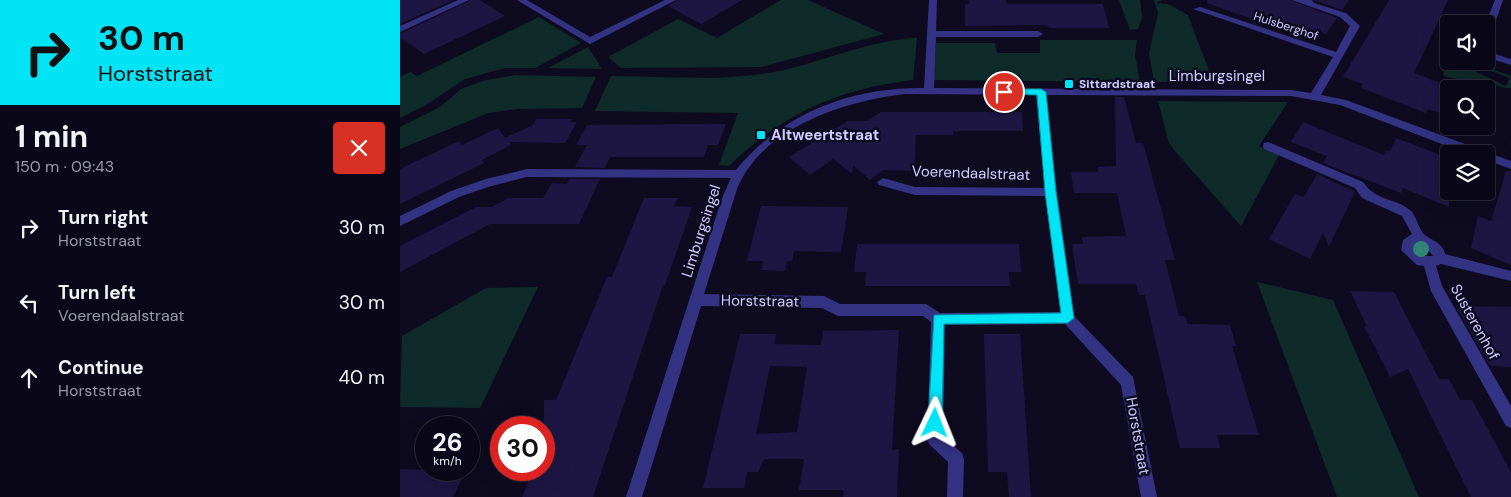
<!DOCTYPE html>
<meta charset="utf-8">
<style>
body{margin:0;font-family:"DM Sans",sans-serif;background:#131121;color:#f1f3f6;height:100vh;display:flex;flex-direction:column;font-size:19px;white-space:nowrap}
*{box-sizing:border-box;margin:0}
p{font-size:16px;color:#999aa2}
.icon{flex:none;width:28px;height:28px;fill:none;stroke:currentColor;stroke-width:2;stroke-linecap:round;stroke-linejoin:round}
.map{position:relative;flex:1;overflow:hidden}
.sheet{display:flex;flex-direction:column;background:#0a0818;width:400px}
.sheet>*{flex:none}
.banner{background:#00e4f5;color:#111;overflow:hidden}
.fabs{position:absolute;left:1040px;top:15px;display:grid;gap:10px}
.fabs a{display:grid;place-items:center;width:55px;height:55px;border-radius:5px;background:#0a0818;box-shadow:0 5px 20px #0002,0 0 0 1px #2a2937;font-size:25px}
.speed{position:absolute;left:15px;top:416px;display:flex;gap:10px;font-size:25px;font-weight:700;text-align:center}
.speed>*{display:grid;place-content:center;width:65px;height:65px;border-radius:50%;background:#0a0818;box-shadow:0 5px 20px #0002,0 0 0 1px #2a2937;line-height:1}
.speed small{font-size:12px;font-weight:400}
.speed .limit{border:8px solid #d22;background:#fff;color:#111}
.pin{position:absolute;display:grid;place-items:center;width:42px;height:42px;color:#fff;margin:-21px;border:2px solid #fff;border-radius:50%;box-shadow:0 1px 5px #0007}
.me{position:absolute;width:55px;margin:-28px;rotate:2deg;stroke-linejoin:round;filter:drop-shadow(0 0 4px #0008)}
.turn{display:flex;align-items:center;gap:18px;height:105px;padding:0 15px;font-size:22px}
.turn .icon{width:65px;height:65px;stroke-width:2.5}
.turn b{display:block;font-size:35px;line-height:42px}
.round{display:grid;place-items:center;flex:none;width:52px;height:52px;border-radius:5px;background:#131121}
.headline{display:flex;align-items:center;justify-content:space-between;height:85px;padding:0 15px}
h1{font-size:30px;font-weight:700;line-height:38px}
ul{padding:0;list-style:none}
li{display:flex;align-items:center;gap:15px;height:75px;padding:0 15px}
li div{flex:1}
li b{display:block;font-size:19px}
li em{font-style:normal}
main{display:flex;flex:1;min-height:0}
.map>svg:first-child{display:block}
</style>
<main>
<section class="sheet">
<div class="banner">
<div class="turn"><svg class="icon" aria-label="right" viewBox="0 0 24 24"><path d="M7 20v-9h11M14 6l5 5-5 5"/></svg><div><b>30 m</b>Horststraat</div></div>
</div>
<div class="headline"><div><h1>1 min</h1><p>150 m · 09:43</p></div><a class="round" style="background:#d93025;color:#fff"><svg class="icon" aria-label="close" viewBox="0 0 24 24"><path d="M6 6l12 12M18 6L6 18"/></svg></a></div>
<ul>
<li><svg class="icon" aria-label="right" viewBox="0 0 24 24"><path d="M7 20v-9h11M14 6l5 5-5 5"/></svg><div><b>Turn right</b><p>Horststraat</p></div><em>30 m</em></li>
<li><svg class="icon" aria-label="left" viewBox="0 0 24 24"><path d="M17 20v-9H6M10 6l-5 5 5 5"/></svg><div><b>Turn left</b><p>Voerendaalstraat</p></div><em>30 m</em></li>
<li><svg class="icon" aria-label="ahead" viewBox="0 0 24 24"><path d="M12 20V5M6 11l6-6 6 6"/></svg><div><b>Continue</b><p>Horststraat</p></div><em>40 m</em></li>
</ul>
</section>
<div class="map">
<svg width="1111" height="497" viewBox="0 0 1111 497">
<rect width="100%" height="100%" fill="#0e0b20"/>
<path fill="#0e2b29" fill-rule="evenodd" d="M381,0H408L484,34L361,67L221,68L208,57L278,19L317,38Z
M719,0H740L742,17L738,29L730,30Z
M754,0H762L756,3L768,4L788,15L813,82H754L749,53L758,13Z
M139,17L181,43L135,68H105L65,79L26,105L0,118V77L10,72L17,76Z
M517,38L513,80C438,89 384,113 329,166L319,165L338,113L195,111L211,76C264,76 321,82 374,72C422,63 467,40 517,38Z
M640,40H737L735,55L740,82L534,80L536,43H595L597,53H640Z
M188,47L202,69L148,68Z
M1045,60L1068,61L1111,76V88C1102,89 1093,83 1084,81C1071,78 1058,81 1044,76L1042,67L1046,65ZM1077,66L1110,78L1106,86C1096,82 1089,77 1077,73L1075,69Z
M116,75L196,77L182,108L117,109L88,113L0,149V127L40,107L61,89L86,80Z
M758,101L888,102L859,146L879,155L841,226L774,150L769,143Z
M857,282L933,300L1019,497H937Z
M138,287L80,408L0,407L2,336L86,288Z"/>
<path fill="#1d1643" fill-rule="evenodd" d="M0,0H53L0,24Z
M71,0H80L105,16L24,54L0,37V34Z
M278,0H342L301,24L268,6Z
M569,0H606L607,4H703L709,28H650L646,25L565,26V5L570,3Z
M807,0H890L937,18L926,34L918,31L912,40L807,3Z
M914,0H949L942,10Z
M989,0H1048L1014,73L1049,86V116L1028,109L1026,113L961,88L963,84L943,77Z
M715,97H724L736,143H743L775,260H765L779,316H785L788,324L830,325L836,346H832L859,435H817L820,448H780L745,295H739L736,284H678L672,244H683L682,237L726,236L717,193H674L671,172H698V167L716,166Z
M481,112H622L623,131H554L553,135H516L514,171L484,170L470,180L453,165L452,174L433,159L410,175L389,157L448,121H467Z
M136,119H172L170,122H177L165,143L109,142L111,145L82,160L84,163L0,204V169L59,141L62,145L98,128L105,138L133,125Z
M903,122L984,155L986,150L990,151L996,138L1048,158L1041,178L1049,181V207L1003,188L1001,193L923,163L927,156L891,142Z
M326,124L318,145H308L304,157H210L205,168L175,167L187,145H176L187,125Z
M1106,171L1111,172V265L1071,248L1078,216L1091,221Z
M917,174L955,192L929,246L923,233L910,259L869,239L895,194L904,197Z
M169,179H200L179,224H90L0,272V246L76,207H92L108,198H143L152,183L167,184Z
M244,198H278L274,206L292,207L265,285H263L193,497H122L133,470H144V400H156L207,277H212Z
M361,206L448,207L441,252L394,251L392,261H387L385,271L361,270L363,261H347Z
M457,244H619L621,272H609L610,286H465L466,272H454Z
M950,291L994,292L1039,379H1049L1060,400H1072L1111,472V497H1071L1008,369L990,377L964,326H967Z
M1056,306L1111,307V367L1090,366Z
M499,330L492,450L499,449L497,497H443L444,490H399L404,459H364L358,472H347L344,488H303L340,334H376L374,344L421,345L423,331ZM370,366L407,367L397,432L356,434Z
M584,334H620L631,497H609L607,472H588Z
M0,469L26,470H66L53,497H0Z"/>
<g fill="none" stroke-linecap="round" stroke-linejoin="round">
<path fill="#333283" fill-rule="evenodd" d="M58,0H69L0,32V26Z
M117,0H127L190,37L265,0H276L190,44Z
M529,0H537L536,31H638L643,34L638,37H536L534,88L891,90L911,93L933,57L793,9L800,7L936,52L950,26L940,17L892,0H912L914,3L946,13L960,26L921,95L946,100L1111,161V169L1086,160V154H1068L940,105L891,96L646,95L657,192L674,316L733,377L757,497H741L721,385L665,324L545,325L543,437L562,453L564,459L563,497H547L548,462L530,445L527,440L531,322L523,316H438L422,308L301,306L242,497H226L322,198L331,178L127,177L88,187L59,197L0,226V216L51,191L86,179L127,169L336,170C382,113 452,87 524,88ZM505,94L636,95L645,188L515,187L483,178L477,182L479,185L515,195L646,196L660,312L540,313L526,304H440L424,296L304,294L337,189C362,127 445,101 505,94Z
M1095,0H1103L1091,34L1086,37L1085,24Z
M1086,46L1098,55L1111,59V65L1092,59L1086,54Z
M868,142L963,182C977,202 994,197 1010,210C1017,216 1018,230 1026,236C1034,241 1043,244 1045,254L1111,271V281L1041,264L1036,266L1042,286L1111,406V428L1106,426L1031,291L1024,266L1017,265L1001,250L1003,240L1012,234L1002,216L962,198L955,188L864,149L863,146L864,143ZM1015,244L1024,245L1033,256H1024L1013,248Z"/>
</g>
<circle fill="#318576" cx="1021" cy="249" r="8"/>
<path fill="#00e4f5" stroke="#00949f" d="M604,89H641L646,92L656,192L674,318L668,323L544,324L542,423L540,427L535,429L530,427L528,423L534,315L661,313L645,192L637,95L601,94L599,92Z"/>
<g fill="#00e4f5" stroke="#0e0b20" stroke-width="2">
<rect x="664" y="79" width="10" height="10" rx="2.5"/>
<rect x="356" y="130" width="10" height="10" rx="2.5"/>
</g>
<g text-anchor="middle" stroke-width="5" stroke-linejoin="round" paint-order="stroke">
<g font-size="12" fill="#cfcaff" stroke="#0e0b20">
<text transform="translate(886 26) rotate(18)" y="4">Hulsberghof</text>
</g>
<g font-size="12" font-weight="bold" fill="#cfcaff" stroke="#0e0b20" text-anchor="start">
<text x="679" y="88">Sittardstraat</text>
</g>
<g font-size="15" fill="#cfcaff" stroke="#0e0b20">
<text x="817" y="81">Limburgsingel</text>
<text transform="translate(571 173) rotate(2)" y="5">Voerendaalstraat</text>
<text transform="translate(301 231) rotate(-72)" y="5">Limburgsingel</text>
<text transform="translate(360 301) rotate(1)" y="5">Horststraat</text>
<text transform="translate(1075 322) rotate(61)" y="5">Susterenhof</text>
<text transform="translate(738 436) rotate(80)" y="5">Horststraat</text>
</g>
<g font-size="15" font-weight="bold" fill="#cfcaff" stroke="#0e0b20" text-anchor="start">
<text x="371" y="140">Altweertstraat</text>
</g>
</g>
</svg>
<div class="fabs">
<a><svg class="icon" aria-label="sound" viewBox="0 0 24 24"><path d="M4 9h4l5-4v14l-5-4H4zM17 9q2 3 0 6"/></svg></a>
<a><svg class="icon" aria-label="search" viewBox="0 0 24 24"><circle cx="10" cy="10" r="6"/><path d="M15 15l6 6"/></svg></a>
<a><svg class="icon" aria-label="layers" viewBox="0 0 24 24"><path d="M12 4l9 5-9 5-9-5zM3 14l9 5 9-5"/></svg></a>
</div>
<div class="speed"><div>26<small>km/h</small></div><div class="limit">30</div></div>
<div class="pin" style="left:604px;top:92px;background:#d93025"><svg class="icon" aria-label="arrive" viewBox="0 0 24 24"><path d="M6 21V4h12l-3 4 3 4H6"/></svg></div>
<svg class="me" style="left:535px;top:423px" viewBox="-20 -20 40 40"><path d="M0-17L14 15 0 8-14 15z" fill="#00e4f5" stroke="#fff" stroke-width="4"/></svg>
</div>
</main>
